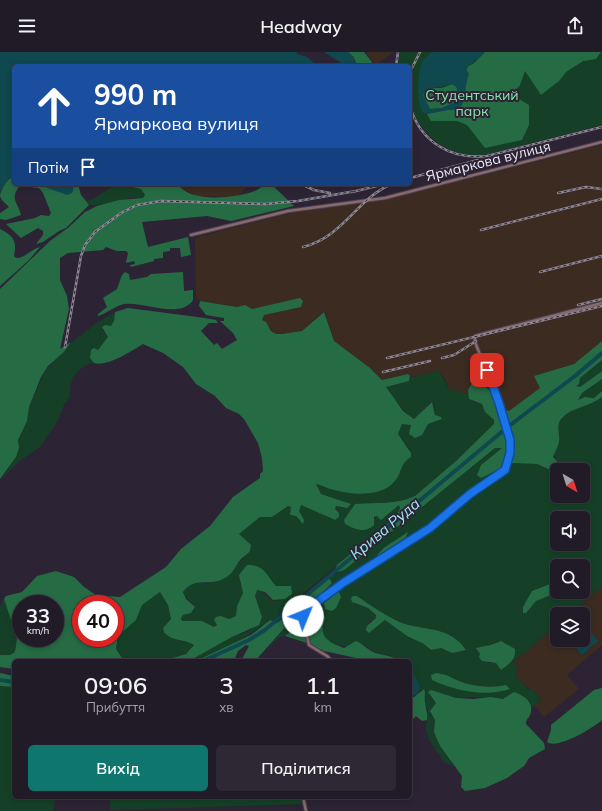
<!DOCTYPE html>
<html lang="uk">
<meta charset="utf-8">
<style>
body{margin:0;font-family:Mulish,sans-serif;background:#2d2833;color:#f1f3f6;height:100vh;display:flex;flex-direction:column;font-size:15px;white-space:nowrap}
*{box-sizing:border-box;margin:0}
p{font-size:13px;color:#a2a1a7}
.icon{flex:none;width:22px;height:22px;fill:none;stroke:currentColor;stroke-width:2;stroke-linecap:round;stroke-linejoin:round}
.map{position:relative;flex:1;overflow:hidden}
.details{position:absolute;left:12px;top:607px;width:400px;height:140px;display:flex;flex-direction:column;background:#211b27;border-radius:6px;box-shadow:0 2px 6px #0003,0 0 0 1px #3e3944}
.details>*{flex:none}
.top-card{position:absolute;left:12px;top:12px;width:400px;height:122px;border-radius:6px;box-shadow:0 2px 6px #0003,0 0 0 1px #3e3944;background:#1a4fa0;color:#fff;overflow:hidden}
.needle{width:26px;rotate:141deg}
.buttons{position:absolute;left:550px;top:411px;display:grid;gap:8px}
.buttons a{display:grid;place-items:center;width:40px;height:40px;border-radius:6px;background:#211b27;box-shadow:0 2px 6px #0003,0 0 0 1px #3e3944;font-size:20px}
.speed{position:absolute;left:12px;top:543px;display:flex;gap:8px;font-size:20px;font-weight:700;text-align:center}
.speed>*{display:grid;place-content:center;width:52px;height:52px;border-radius:50%;background:#211b27;box-shadow:0 2px 6px #0003,0 0 0 1px #3e3944;line-height:1}
.speed small{font-size:10px;font-weight:400}
.speed .limit{border:6px solid #d22;background:#fff;color:#111}
.pin{position:absolute;display:grid;place-items:center;width:34px;height:34px;color:#fff;margin:-17px;border-radius:8px;box-shadow:0 2px 6px #0006}
.me{position:absolute;width:44px;margin:-22px;rotate:45deg;stroke-linejoin:round;filter:drop-shadow(0 0 3px #0008)}
.turn{display:flex;align-items:center;gap:14px;height:84px;padding:0 16px;font-size:18px}
.turn .icon{width:52px;height:52px;stroke-width:2.5}
.turn b{display:block;font-size:28px;line-height:34px}
.then{display:flex;align-items:center;height:38px;padding:0 16px;background:#0003;gap:8px;font-size:15px}
.eta{display:flex;justify-content:space-evenly;align-items:center;height:68px;text-align:center}
.eta b{font-size:24px;font-weight:600;line-height:28px}
.cta{display:flex;gap:8px;margin-top:auto;padding:8px 16px}
.cta a{flex:1;height:46px;border-radius:6px;background:#0f766e;color:#fff;font-size:16px;font-weight:600;line-height:46px;text-align:center}
.cta a+a{background:#2d2833;color:#f1f3f6}
header{display:flex;justify-content:space-between;align-items:center;height:52px;padding:0 16px;background:#211b27;font-size:18px;font-weight:600}
.map>svg:first-child{display:block}
</style>
<header><svg class="icon" aria-label="menu" viewBox="0 0 24 24"><path d="M4 6h16M4 12h16M4 18h16"/></svg>Headway<svg class="icon" aria-label="share" viewBox="0 0 24 24"><path d="M12 15V3M7 8l5-5 5 5M5 13v7h14v-7"/></svg></header>
<div class="map">
<svg width="602" height="759" viewBox="0 0 602 759">
<rect width="100%" height="100%" fill="#2c2434"/>
<path fill="#3c2b21" d="M366,0H394L376,13Z
M602,93V289L574,312L535,324L540,336L509,359L499,356L468,338V342L449,337L445,327L439,319L411,325L408,322L382,328L370,316L334,289L325,260L321,261L302,279L282,282H276L262,268L264,263L300,247L252,257L245,253L238,255L200,249L196,245L195,187L197,185L290,161L389,147Z
M178,132H250L237,144L233,145L197,144L180,135Z
M602,534V593L567,623L579,637L544,665L534,653L541,647L522,630L521,631L515,624L518,617L513,610L557,573V588H583V562H570Z"/>
<path fill="#154027" fill-rule="evenodd" d="M400,0H602V73L485,103C457,106 434,93 419,71C416,67 412,62 410,57C407,48 410,25 410,14H397Z
M117,132L142,137L145,143L143,146C125,143 107,155 89,153L86,149L91,148Z
M115,260L113,273L102,277L107,283V288L90,306L94,311C78,313 67,330 70,345L65,351L57,370L40,395L18,410L0,429L16,405L19,396L18,388L27,369L29,355L46,317L64,300L72,290L98,270Z
M602,308V319L580,335H576L579,332L580,326Z
M439,319L449,337L468,342L473,350L482,352L485,360L494,368L495,372L456,409L415,444C397,453 375,450 355,452L348,464L373,468L377,464L383,466L399,453L400,456L396,465L300,544L273,569L269,568C253,581 210,609 189,609L232,585L251,578L261,561L255,544L257,538C266,540 269,548 274,549C277,549 281,548 285,547L287,533L280,536L276,534L258,514L240,530L243,541L237,554L236,564L229,567L221,564L216,570L217,574L214,575L202,569H182L181,566L183,562H187L193,552L184,543C183,539 184,538 187,536C196,527 201,533 211,531C221,529 250,504 251,494L239,482L260,465H272L288,454L291,455L292,464H296L299,469L304,468L299,459L301,453H304L331,466L339,461L335,457V454L344,456L350,452L321,442L316,432L337,439L351,441L395,430C400,418 407,408 409,397L398,382L402,372L411,373L422,383L428,372L442,367L435,363L434,353L430,350L418,365L412,366L393,347L386,335L409,329L411,325Z
M602,327V339L594,346L585,345L578,348L582,341Z
M602,345V534L570,562H557V573L513,610L518,617L515,624L521,631L522,630L528,637L533,638L541,647L531,656L530,651L491,645L456,646L431,638L429,643L436,651L430,661L435,668L434,680L440,694L454,714L445,711L429,688L426,676L428,658L424,650L426,644L423,637L419,640L415,626L410,621V609H398C389,600 375,604 364,592C342,596 314,597 325,565H322V561L305,568L285,584L279,585L265,600L287,573L290,561L299,551L304,555L313,550L332,531L329,526L353,511L495,396H502L481,413L497,418L512,411L537,412L545,417L557,419V444H583V418H558L561,414L554,407C554,401 557,395 559,389C560,384 557,378 558,373C563,356 590,355 602,345ZM557,466H583V492H557ZM557,514H583V540C565,540 541,539 530,556L537,536L557,529ZM357,544C370,553 390,567 405,572C430,579 450,575 466,598L452,601L440,596L431,598L424,592L407,584L385,568L372,579L368,571L376,566V563L368,556L354,552ZM498,589L505,590L510,595L514,608L501,617L496,611H488L478,599V594L481,596ZM453,625C466,636 490,636 506,633L487,641L462,638Z
M160,540L168,553L171,567L163,576C169,590 181,587 193,592C190,612 139,609 124,609L116,597L118,584L136,568L142,553Z
M4,547L17,586L15,600L11,603H0V555Z
M0,634L14,635V745H55L53,759H0Z
M110,745H300L302,752L116,758H110Z"/>
<path fill="#256c45" fill-rule="evenodd" d="M348,0H364L372,10L371,13L357,14L355,8Z
M485,0H601L596,7L583,9L566,20L559,29L541,43L525,19L520,33L514,40L519,47L529,53V73L522,88L485,96L467,73L457,69H431L427,62L443,58L458,57C466,46 462,34 468,24L466,18L468,14L473,12Z
M452,32L457,35L458,44L456,50L442,56L430,57L423,44L425,39L430,36H442Z
M12,125L14,126V132H36L72,141L74,132H78L81,143L89,153L66,176L59,179L43,190L36,192L43,183V179L38,176L21,186L6,172L35,166L41,163L49,164L51,161L43,141L39,136L20,134C9,146 18,151 21,163L6,168L0,167V161L9,155C6,152 1,148 0,144C0,139 7,127 12,125Z
M120,132H178C189,151 234,146 252,140C260,138 262,132 271,132L294,154L231,169L207,164L142,170L148,195L188,185L191,203L181,205L180,196H170V199L163,200V206L154,207V209L131,215L130,213L135,212L134,209L126,211L128,201L126,199H117L106,195L103,198L68,201L60,206V228L67,244L69,257L60,297L71,290L64,300L48,314L41,325L29,355L27,369L18,388L19,396L16,405L0,427V237L50,189L69,175L85,160L97,154L119,148L143,146L145,143L141,137Z
M0,177C14,184 17,189 14,204L16,206C26,206 31,197 40,195L29,208L0,234Z
M125,220L129,222L130,228L147,225L151,222L183,220L184,239L193,238V248C180,268 144,249 124,252C115,254 107,261 98,264V262L107,255L103,246L117,237L122,223Z
M300,246L303,249L301,255L264,263L262,268L266,270L271,279L276,282H282L302,279L324,260L334,289L370,316L382,328L408,322L410,324L409,329L386,335L403,359L414,367L432,350L435,363L441,365L442,367L428,372L422,383L415,386L409,382L411,373L402,372L398,382L411,401V405C400,411 402,422 394,430C381,445 352,443 334,438C328,437 322,433 316,432L321,442L351,452L347,456L336,454L335,457L339,461V465L335,468L331,466L301,453L299,459L304,468L303,472L296,464L290,463L291,455L288,454L272,465H260L239,482L251,493L250,499C248,502 244,504 241,507C235,514 234,521 225,526C208,536 196,523 183,540L186,547L195,555L191,561L183,563L181,566L182,569H202L214,575L217,573L214,568L216,565L221,564L229,567L236,564L237,554L243,541L239,523L247,513C265,513 265,522 276,534H291L292,542L285,547L273,548L265,540L257,538L255,544L262,565L259,573L232,585L189,609H163L186,602L194,593C183,586 174,591 164,580L163,576L171,567L168,553L160,540L142,553L136,568L118,584L116,597L124,609H14V617L0,615V603H10L15,600L17,586L4,547L6,544L22,540L37,524L56,519L74,525L84,535L96,543L120,545L166,515L181,497L210,474L233,445L260,426V422L263,419L262,406L258,391L244,367L239,362L226,356L215,344L196,332L183,315L163,301L143,292C131,299 108,315 94,311L90,306L91,298L94,296L98,298L108,285L102,275L105,273L111,274L114,269L115,260L128,256L205,266L216,268L218,271H209L201,279L214,293L217,291L222,297L237,288L233,281L220,269H224V266L206,263L199,254L200,249L237,255L245,253L252,257ZM21,552H55V586H21ZM81,552H115V586H81Z
M602,289V308L580,326L579,332L576,334L580,335L602,319V327L582,341L578,348L585,345L594,346L602,339V345C590,355 565,356 559,371C557,377 560,384 559,390C558,395 555,400 553,405L561,414L559,418L552,419L537,412L512,411L481,426L477,423L481,413L502,396H495L353,511L344,518L338,520L336,516L337,513L396,465L400,456L399,453L381,468L377,464L374,465V473C365,482 354,477 345,472L344,468L355,452C375,450 397,453 415,444L456,409L494,372V368L485,360L482,352L469,347L468,338L472,331C488,331 495,343 499,356L509,359L540,336L534,324L574,312Z
M408,480C406,489 389,509 377,503L385,495Z
M329,526L332,531L313,550L304,555L299,551Z
M557,529L558,540L536,549L526,561H523V555L532,539Z
M338,538L341,545L336,556L332,559L325,557L324,551L331,546V542Z
M353,544H357C370,553 390,567 405,572C430,579 450,575 466,598L452,601L441,596L431,598L424,592L407,584L385,568L369,581L366,578L367,574L376,566V563L368,556L352,550L351,546Z
M316,553L321,558L322,566L326,565C317,584 327,590 344,596L356,589C363,592 367,597 373,600C382,604 391,602 398,609H370L324,599L310,592L285,584L305,568V562Z
M290,561L287,573L255,609H241L249,594L246,593L238,599L234,609H196L251,583L270,568L277,571Z
M501,589L515,597C516,608 510,611 501,618L496,611L482,609L479,605L480,602L476,596L490,593Z
M0,621L14,624V635L0,634Z
M436,621C449,623 449,625 459,629C473,635 491,636 506,633L510,637C485,645 456,639 432,628L431,623Z
M602,636V668C593,676 557,698 547,690L551,678V673L594,638Z
M424,637C426,642 424,646 425,651C426,658 428,661 427,668L422,669L416,664L410,670V645H414Z
M431,638L456,646L473,647L491,645L503,647L514,640C524,644 535,650 530,663C528,667 526,667 526,672L544,691L545,697L529,706L524,714L507,726L485,736L465,739L461,735L462,724L440,694L434,680L435,668L430,659L436,651L428,640Z"/>
<path fill="#104850" fill-rule="evenodd" d="M0,0H297V2L307,5L314,11L312,14H14V126H9L0,139Z
M324,0H348L354,5L355,11L352,14H346Z
M433,0H485C480,7 469,11 466,17L469,22C465,32 466,49 460,56L427,62L422,60C417,48 417,20 423,9C425,5 430,2 433,0ZM450,32L455,33C459,38 458,44 456,50L442,56L430,57L423,44L425,39C433,34 440,36 450,32Z
M36,132H74L72,141L67,143Z
M588,577L598,589L582,603L572,591L575,588H583V581Z
M410,621L414,622L419,634L418,642L410,645Z"/>
<g fill="none" stroke-linecap="round" stroke-linejoin="round">
<path stroke="#104850" stroke-width="4" d="M509,374L575,324L602,301
M203,609L249,588L265,578L504,378
M0,628L14,630"/>
<g stroke="#473f4f" stroke-width="4.5">
<path id="tertiary" d="M191,183L288,159L385,146L602,90
M332,609L327,604L309,593L303,566L305,560L355,522L375,512L430,476L470,443L505,418L510,401L508,383L495,341L475,290V284L602,251
M303,745L306,759"/>
</g>
<use href="#tertiary" stroke="#8a696a" stroke-width="2.5"/>
<g stroke="#8c8693" stroke-width="2.5">
<path id="rail" d="M396,14L398,0
M410,20L420,0
M410,54C420,90 451,108 487,104L602,75
M410,126L478,108
M301,132L314,138L330,141
M352,140L385,132
M558,141L586,135L602,137
M481,178L602,147
M303,195C345,184 357,146 392,132
M540,220L602,204
M578,253L602,247
M65,295L81,204L85,193L95,180L121,161L137,153L161,149L265,152L298,149L356,139
M387,306L602,254
M442,306L454,303L476,289
M383,320L430,309"/>
</g>
<use href="#rail" stroke="#2c2434" stroke-width="1" stroke-dasharray="3" stroke-linecap="butt"/>
</g>
<g fill="none" stroke-linecap="round" stroke-linejoin="round">
<g stroke="#114b97" stroke-width="10">
<path id="route" d="M303,564L314,552L343,531L430,476L470,442L505,418L510,401V388L499,351L487,318"/>
</g>
<use href="#route" stroke="#1a73e8" stroke-width="7"/>
</g>
<g text-anchor="middle" stroke-width="4" stroke-linejoin="round" paint-order="stroke">
<g font-size="14" fill="#84e5a9" stroke="#2c2434">
<text x="472" y="48">Студентський<tspan x="472" dy="16">парк</tspan></text>
</g>
<g font-size="14" fill="#ece7f2" stroke="#2c2434">
<text transform="translate(488 109) rotate(-14)" y="5">Ярмаркова вулиця</text>
</g>
<g font-size="15" font-style="italic" fill="#a0eaf7" stroke="#2c2434">
<text transform="translate(385 477) rotate(-40)" y="5">Крива Руда</text>
</g>
</g>
</svg>
<div class="buttons">
<a><svg class="needle" viewBox="-14 -14 28 28"><path d="M0-13l5 13h-10z" fill="#e53935"/><path d="M0 13l5-13h-10z" fill="#a2a1a7"/></svg></a>
<a><svg class="icon" aria-label="sound" viewBox="0 0 24 24"><path d="M4 9h4l5-4v14l-5-4H4zM17 9q2 3 0 6"/></svg></a>
<a><svg class="icon" aria-label="search" viewBox="0 0 24 24"><circle cx="10" cy="10" r="6"/><path d="M15 15l6 6"/></svg></a>
<a><svg class="icon" aria-label="layers" viewBox="0 0 24 24"><path d="M12 4l9 5-9 5-9-5zM3 14l9 5 9-5"/></svg></a>
</div>
<div class="speed"><div>33<small>km/h</small></div><div class="limit">40</div></div>
<div class="pin" style="left:487px;top:318px;background:#d93025"><svg class="icon" aria-label="arrive" viewBox="0 0 24 24"><path d="M6 21V4h12l-3 4 3 4H6"/></svg></div>
<svg class="me" style="left:303px;top:564px" viewBox="-20 -20 40 40"><circle r="19" fill="#fff"/><path d="M0-13L10 11 0 6-10 11z" fill="#1a73e8"/></svg>
<div class="top-card">
<div class="turn"><svg class="icon" aria-label="ahead" viewBox="0 0 24 24"><path d="M12 20V5M6 11l6-6 6 6"/></svg><div><b>990 m</b>Ярмаркова вулиця</div></div>
<div class="then">Потім<svg class="icon" aria-label="arrive" viewBox="0 0 24 24"><path d="M6 21V4h12l-3 4 3 4H6"/></svg></div>
</div>
<section class="details">
<div class="eta">
<div><b>09:06</b><p>Прибуття</p></div>
<div><b>3</b><p>хв</p></div>
<div><b>1.1</b><p>km</p></div>
</div>
<div class="cta"><a>Вихід</a><a>Поділитися</a></div>
</section>
</div>
